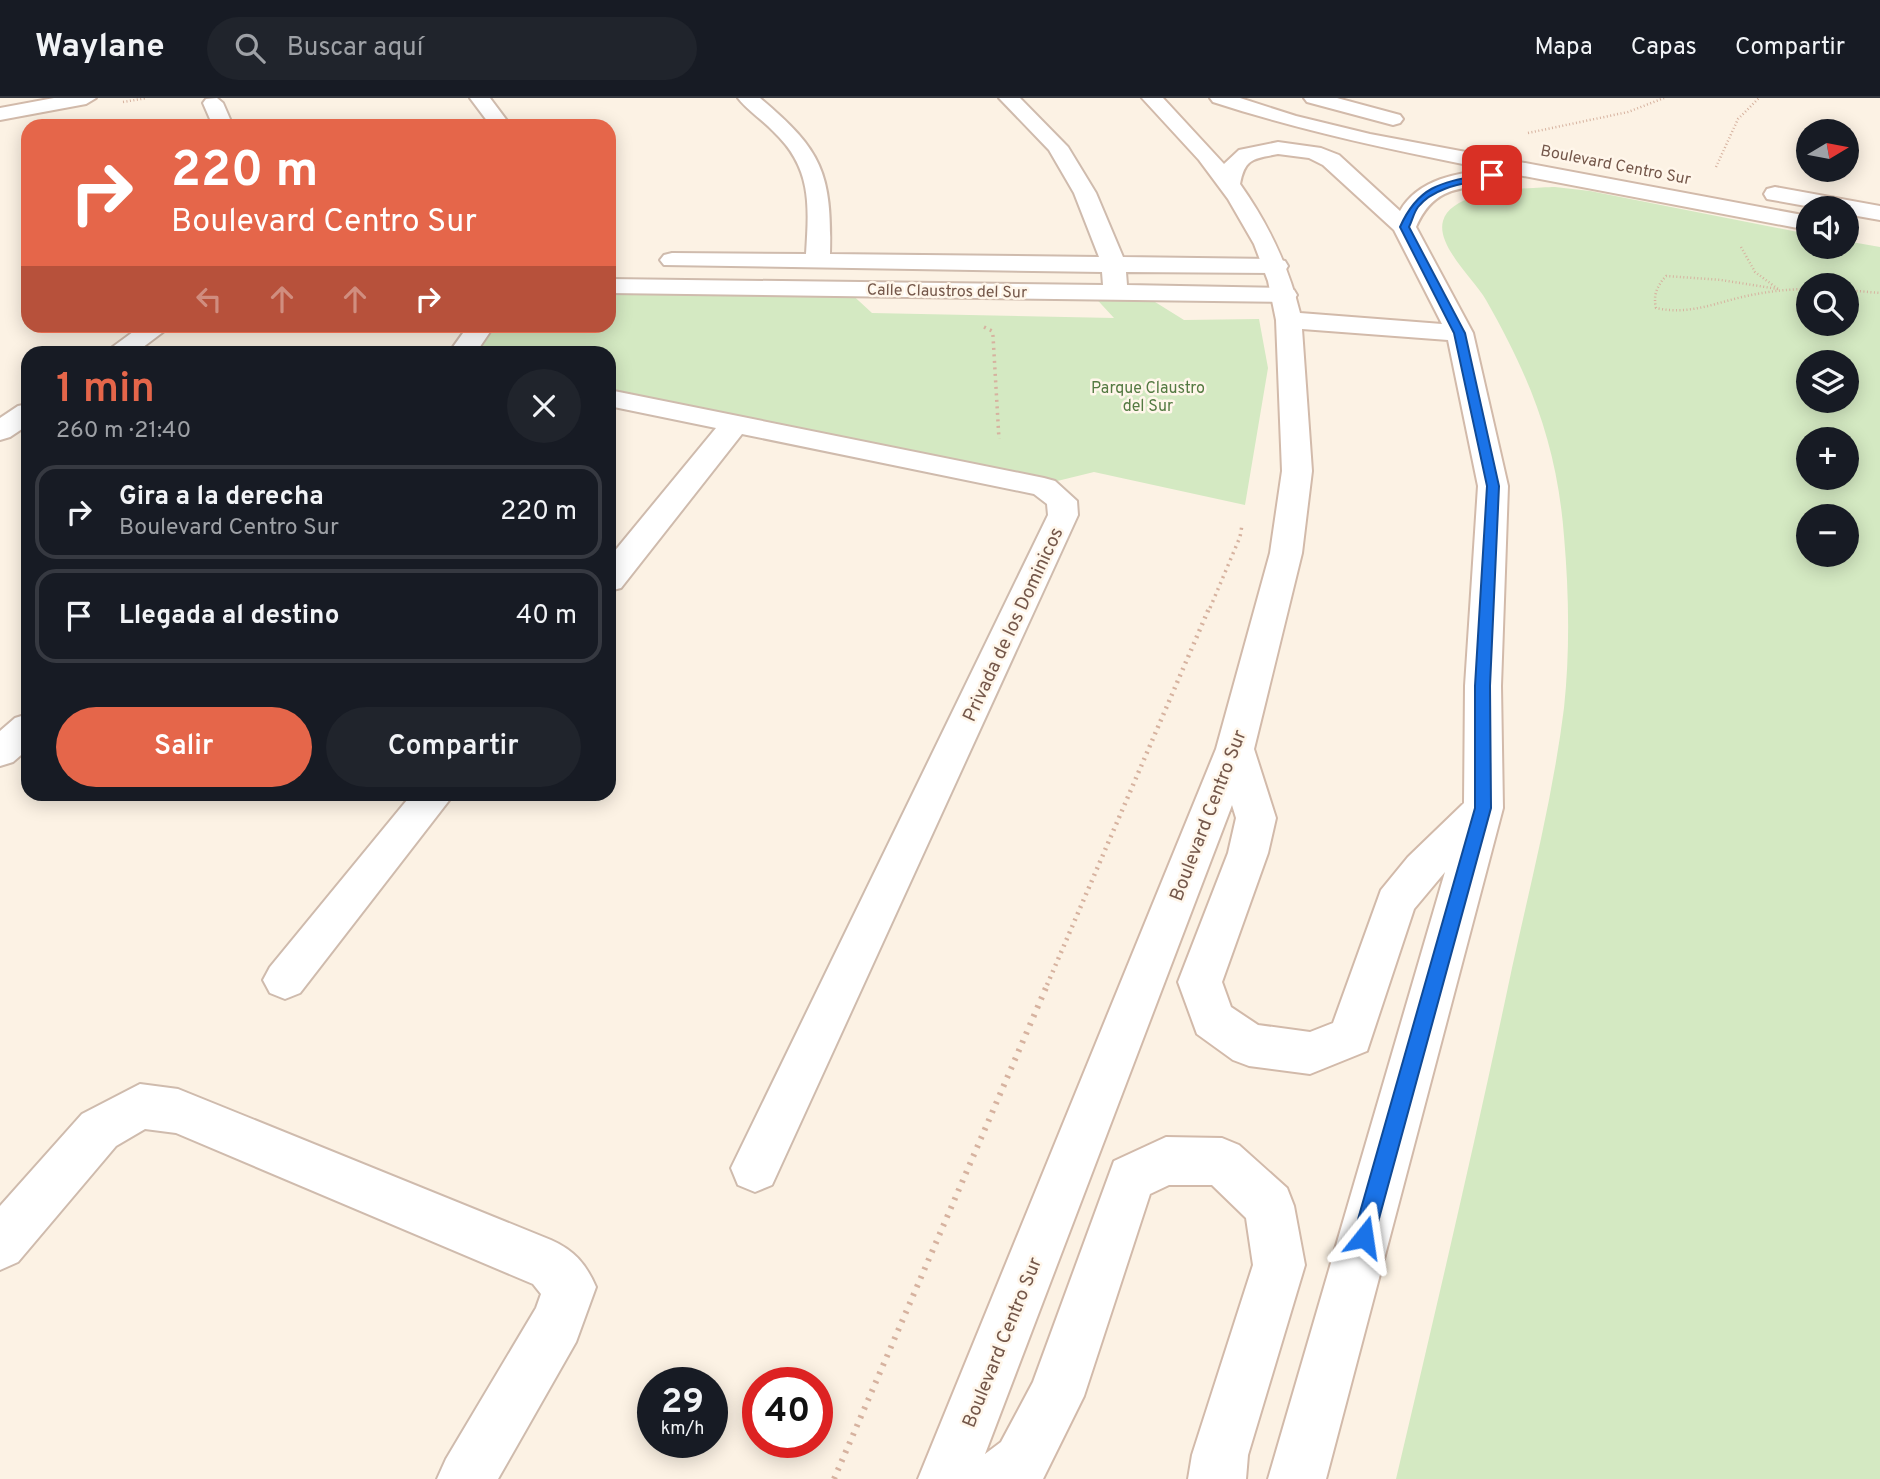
<!DOCTYPE html>
<html lang="es">
<meta charset="utf-8">
<style>
body{margin:0;font-family:Overpass,sans-serif;background:#20242c;color:#f1f3f6;height:100vh;display:flex;flex-direction:column;font-size:26px;white-space:nowrap}
*{box-sizing:border-box;margin:0}
p{font-size:23px;color:#9ea1a6}
.icon{flex:none;width:38px;height:38px;fill:none;stroke:currentColor;stroke-width:2;stroke-linecap:round;stroke-linejoin:round}
.map{position:relative;flex:1;overflow:hidden}
.sheet{position:absolute;left:21px;top:248px;width:595px;height:455px;display:flex;flex-direction:column;background:#171b24;border-radius:21px;box-shadow:0 4px 18px #0003}
.sheet>*{flex:none}
.hud{position:absolute;left:21px;top:21px;width:595px;height:214px;border-radius:21px;box-shadow:0 4px 18px #0003;background:#e5664a;color:#fff;overflow:hidden}
.needle{width:46px;rotate:80deg}
.tools{position:absolute;left:1796px;top:21px;display:grid;gap:14px}
.tools a{display:grid;place-items:center;width:63px;height:63px;border-radius:50%;background:#171b24;box-shadow:0 4px 18px #0003;font-size:35px}
.speed{position:absolute;left:637px;top:1269px;display:flex;gap:14px;font-size:35px;font-weight:700;text-align:center}
.speed>*{display:grid;place-content:center;width:91px;height:91px;border-radius:50%;background:#171b24;box-shadow:0 4px 18px #0003;line-height:1}
.speed small{font-size:18px;font-weight:400}
.speed .limit{border:10px solid #d22;background:#fff;color:#111}
.pin{position:absolute;display:grid;place-items:center;width:60px;height:60px;color:#fff;margin:-30px;border-radius:14px;box-shadow:0 4px 10px #0006}
.me{position:absolute;width:77px;margin:-38px;rotate:15deg;stroke-linejoin:round;filter:drop-shadow(0 0 5px #0008)}
.turn{display:flex;align-items:center;gap:24px;height:147px;padding:0 35px;font-size:32px}
.turn .icon{width:91px;height:91px;stroke-width:2.5}
.turn b{display:block;font-size:49px;line-height:60px}
.lanes{display:flex;align-items:center;height:66px;padding:0 35px;background:#0003;justify-content:center;gap:35px;direction:ltr}
.lanes .off{opacity:.35}
.round{display:grid;place-items:center;flex:none;width:74px;height:74px;border-radius:37px;background:#20242c}
.summary{display:flex;align-items:center;justify-content:space-between;height:119px;padding:0 35px}
h1{font-size:42px;font-weight:600;line-height:52px;color:#e5664a}
.button{display:flex;gap:14px;margin-top:auto;padding:14px 35px}
.button a{flex:1;height:80px;border-radius:42px;background:#e5664a;color:#fff;font-size:28px;font-weight:600;line-height:80px;text-align:center}
.button a+a{background:#20242c;color:#f1f3f6}
ul{padding:0;list-style:none}
li{display:flex;align-items:center;gap:21px;height:94px;margin:0 14px 10px;padding:0 21px;border:4px solid #363941;border-radius:21px}
li div{flex:1}
li b{display:block;font-size:26px}
li em{font-style:normal}
header{display:flex;align-items:center;gap:42px;box-sizing:border-box;height:98px;padding:0 35px;background:#171b24;border-bottom:2px solid #363941}
header strong{font-size:33px}
nav{display:flex;gap:38px;margin-inline-start:auto;font-size:24px}
.search{width:490px;height:63px;background:#20242c;display:flex;align-items:center;gap:18px;box-sizing:border-box;padding:0 24px;border-radius:38px;color:#9ea1a6;font-size:26px}
.map>svg:first-child{display:block}
</style>
<header>
<strong>Waylane</strong>
<div class="search"><svg class="icon" aria-label="search" viewBox="0 0 24 24"><circle cx="10" cy="10" r="6"/><path d="M15 15l6 6"/></svg>Buscar aquí</div>
<nav><a>Mapa</a><a>Capas</a><a>Compartir</a></nav>
</header>
<div class="map">
<svg width="1880" height="1381" viewBox="0 0 1880 1381">
<rect width="100%" height="100%" fill="#fcf2e4"/>
<path fill="#d4e9c2" fill-rule="evenodd" d="M1555,89L1590,93L1808,136V149H1846V143L1880,149V1381H1396C1436,1211 1476,1041 1512,870C1531,784 1553,698 1564,610C1570,554 1569,495 1564,438C1557,347 1531,281 1486,202C1475,182 1436,148 1443,123C1452,91 1529,90 1555,89ZM1808,187H1846V226H1808ZM1808,264H1846V303H1808ZM1808,341H1846V380H1808ZM1808,418H1846V457H1808Z
M609,188L846,191L872,215L1114,220L1090,194H1139L1184,222L1259,221L1268,270L1245,407L1094,374L1045,386L609,299V256H461L481,228H609Z"/>
<g fill="none" stroke-linecap="round" stroke-linejoin="round">
<g stroke="#cfbbad" stroke-width="4">
<path id="street" d="M217,0L223,5L233,28H213L203,5L206,1Z
M470,0H490L511,28H491Z
M738,0H760C822,52 832,75 830,156L1099,159L1074,95L1049,52L999,0H1020L1068,49L1096,95L1123,159L1276,161L1285,163L1288,168L1285,173L1276,175L1126,174L1127,187L1285,190L1294,192L1297,197L1294,202L1285,204L609,195V181L1103,187L1102,174L664,167L660,162L664,157L672,155L806,156C809,107 812,70 774,34C763,22 748,13 738,0Z
M141,228H171L134,256H103Z
M468,228H494L475,256H448Z
M609,292L1044,380L1055,383L1077,403L1078,417L772,1087L755,1094L738,1087L731,1070L1048,417L1047,406L1034,396L742,336L621,490L609,493V460L716,330L609,308Z
M28,306V327L10,339L0,342V320L18,308Z
M28,616V651L13,664L0,668V633L15,620Z
M412,696H454L300,895L285,901L270,895L263,882L270,869Z
M140,986L178,991L551,1142C574,1152 586,1166 596,1189L576,1244L498,1381H437L446,1361L536,1210L541,1196L533,1186L176,1035L145,1031L116,1048L18,1164L0,1172V1108L82,1016Z"/>
</g>
<g stroke="#d2baaa" stroke-width="4">
<path id="secondary" d="M54,0H96L86,6L0,22V10Z
M1142,0H1163L1224,66L1239,52L1278,44L1321,50L1339,57L1400,113C1418,81 1459,74 1492,72C1398,53 1305,34 1213,4L1210,0H1240L1296,18L1370,36L1808,118V132L1513,76L1515,78L1512,83C1470,93 1437,81 1416,129L1473,235L1508,388L1501,588L1503,710L1326,1381H1268L1445,774L1414,811L1367,953L1310,976L1249,968L1233,962L1197,936L1178,884L1228,755L1236,720L1232,707L985,1356L1001,1344L1033,1284L1114,1063L1166,1039L1222,1040L1239,1047L1287,1090L1294,1108L1305,1167L1248,1357L1246,1381H1188L1192,1357L1253,1167L1246,1120L1212,1087H1169L1150,1096L1084,1298L1043,1381H918L1216,651L1270,455L1282,373L1276,222L1268,183L1254,146L1228,101L1199,62ZM1278,56L1309,60L1323,67L1394,132L1442,226L1300,215C1288,167 1269,127 1240,86C1245,60 1253,61 1278,56ZM1302,231L1448,242L1478,388L1465,588L1464,705L1408,759L1381,792L1333,925L1310,934L1258,927L1231,909L1222,884L1268,755L1276,720L1254,651L1302,455L1312,373Z
M1304,0H1337L1400,17L1403,21L1400,25L1393,27L1307,4Z
M1775,89L1880,108V122L1846,116V110H1817L1767,101L1764,96L1767,91Z"/>
</g>
<path stroke="#d6b29f" stroke-width="2.5" stroke-dasharray="1 2.5" stroke-linecap="butt" d="M123,4L147,0
M1528,35L1628,14L1664,0
M1716,69L1738,21L1759,0
M1741,149L1755,174L1778,191
M1778,191L1721,182L1666,178C1657,188 1653,197 1656,210C1687,217 1713,206 1742,199C1764,194 1786,191 1808,191
M1846,192L1880,195"/>
<path stroke="#d6b29f" stroke-width="3.5" stroke-dasharray="2 4.5" stroke-linecap="butt" d="M984,229L992,233L993,238L999,341
M1210,510L1240,439L1242,427"/>
<path stroke="#d6b29f" stroke-width="4.5" stroke-dasharray="2 5" stroke-linecap="butt" d="M1047,887L1210,508"/>
<path stroke="#d6b29f" stroke-width="6" stroke-dasharray="2.5 7" stroke-linecap="butt" d="M834,1381L1048,885"/>
<use href="#street" fill="#fff" fill-rule="evenodd"/>
<use href="#secondary" fill="#fff" fill-rule="evenodd"/>
</g>
<path fill="#1a73e8" stroke="#114b97" stroke-width="2" d="M1492,75L1496,77L1495,79C1470,85 1435,87 1418,109C1414,114 1412,123 1409,129L1465,235L1499,388L1490,588L1491,710L1374,1139L1371,1147L1364,1150L1357,1147L1353,1139L1475,710V588L1487,388L1454,235L1400,129C1420,84 1446,84 1492,75Z"/>
<g text-anchor="middle" stroke-width="5" stroke-linejoin="round" paint-order="stroke">
<g font-size="16" fill="#74574a" stroke="#fff6ea">
<text transform="translate(1616 66) rotate(11)" y="6">Boulevard Centro Sur</text>
<text transform="translate(947 192) rotate(1)" y="6">Calle Claustros del Sur</text>
</g>
<g font-size="16" fill="#547a42" stroke="#fff6ea">
<text x="1148" y="295">Parque Claustro<tspan x="1148" dy="18">del Sur</tspan></text>
</g>
<g font-size="19" fill="#74574a" stroke="#fff6ea">
<text transform="translate(1012 526) rotate(-65)" y="7">Privada de los Dominicos</text>
<text transform="translate(1207 717) rotate(-69)" y="7">Boulevard Centro Sur</text>
<text transform="translate(1001 1244) rotate(-68)" y="7">Boulevard Centro Sur</text>
</g>
</g>
</svg>
<div class="tools">
<a><svg class="needle" viewBox="-14 -14 28 28"><path d="M0-13l5 13h-10z" fill="#e53935"/><path d="M0 13l5-13h-10z" fill="#9ea1a6"/></svg></a>
<a><svg class="icon" aria-label="sound" viewBox="0 0 24 24"><path d="M4 9h4l5-4v14l-5-4H4zM17 9q2 3 0 6"/></svg></a>
<a><svg class="icon" aria-label="search" viewBox="0 0 24 24"><circle cx="10" cy="10" r="6"/><path d="M15 15l6 6"/></svg></a>
<a><svg class="icon" aria-label="layers" viewBox="0 0 24 24"><path d="M12 4l9 5-9 5-9-5zM3 14l9 5 9-5"/></svg></a>
<a>+</a>
<a>−</a>
</div>
<div class="speed"><div>29<small>km/h</small></div><div class="limit">40</div></div>
<div class="pin" style="left:1492px;top:77px;background:#d93025"><svg class="icon" aria-label="arrive" viewBox="0 0 24 24"><path d="M6 21V4h12l-3 4 3 4H6"/></svg></div>
<svg class="me" style="left:1364px;top:1139px" viewBox="-20 -20 40 40"><path d="M0-17L14 15 0 8-14 15z" fill="#1a73e8" stroke="#fff" stroke-width="4"/></svg>
<div class="hud">
<div class="turn"><svg class="icon" aria-label="right" viewBox="0 0 24 24"><path d="M7 20v-9h11M14 6l5 5-5 5"/></svg><div><b>220 m</b>Boulevard Centro Sur</div></div>
<div class="lanes"><svg class="icon off" aria-label="left" viewBox="0 0 24 24"><path d="M17 20v-9H6M10 6l-5 5 5 5"/></svg><svg class="icon off" aria-label="ahead" viewBox="0 0 24 24"><path d="M12 20V5M6 11l6-6 6 6"/></svg><svg class="icon off" aria-label="ahead" viewBox="0 0 24 24"><path d="M12 20V5M6 11l6-6 6 6"/></svg><svg class="icon" aria-label="right" viewBox="0 0 24 24"><path d="M7 20v-9h11M14 6l5 5-5 5"/></svg></div>
</div>
<section class="sheet">
<div class="summary"><div><h1>1 min</h1><p>260 m · 21:40</p></div><a class="round"><svg class="icon" aria-label="close" viewBox="0 0 24 24"><path d="M6 6l12 12M18 6L6 18"/></svg></a></div>
<ul>
<li><svg class="icon" aria-label="right" viewBox="0 0 24 24"><path d="M7 20v-9h11M14 6l5 5-5 5"/></svg><div><b>Gira a la derecha</b><p>Boulevard Centro Sur</p></div><em>220 m</em></li>
<li><svg class="icon" aria-label="arrive" viewBox="0 0 24 24"><path d="M6 21V4h12l-3 4 3 4H6"/></svg><div><b>Llegada al destino</b></div><em>40 m</em></li>
</ul>
<div class="button"><a>Salir</a><a>Compartir</a></div>
</section>
</div>
